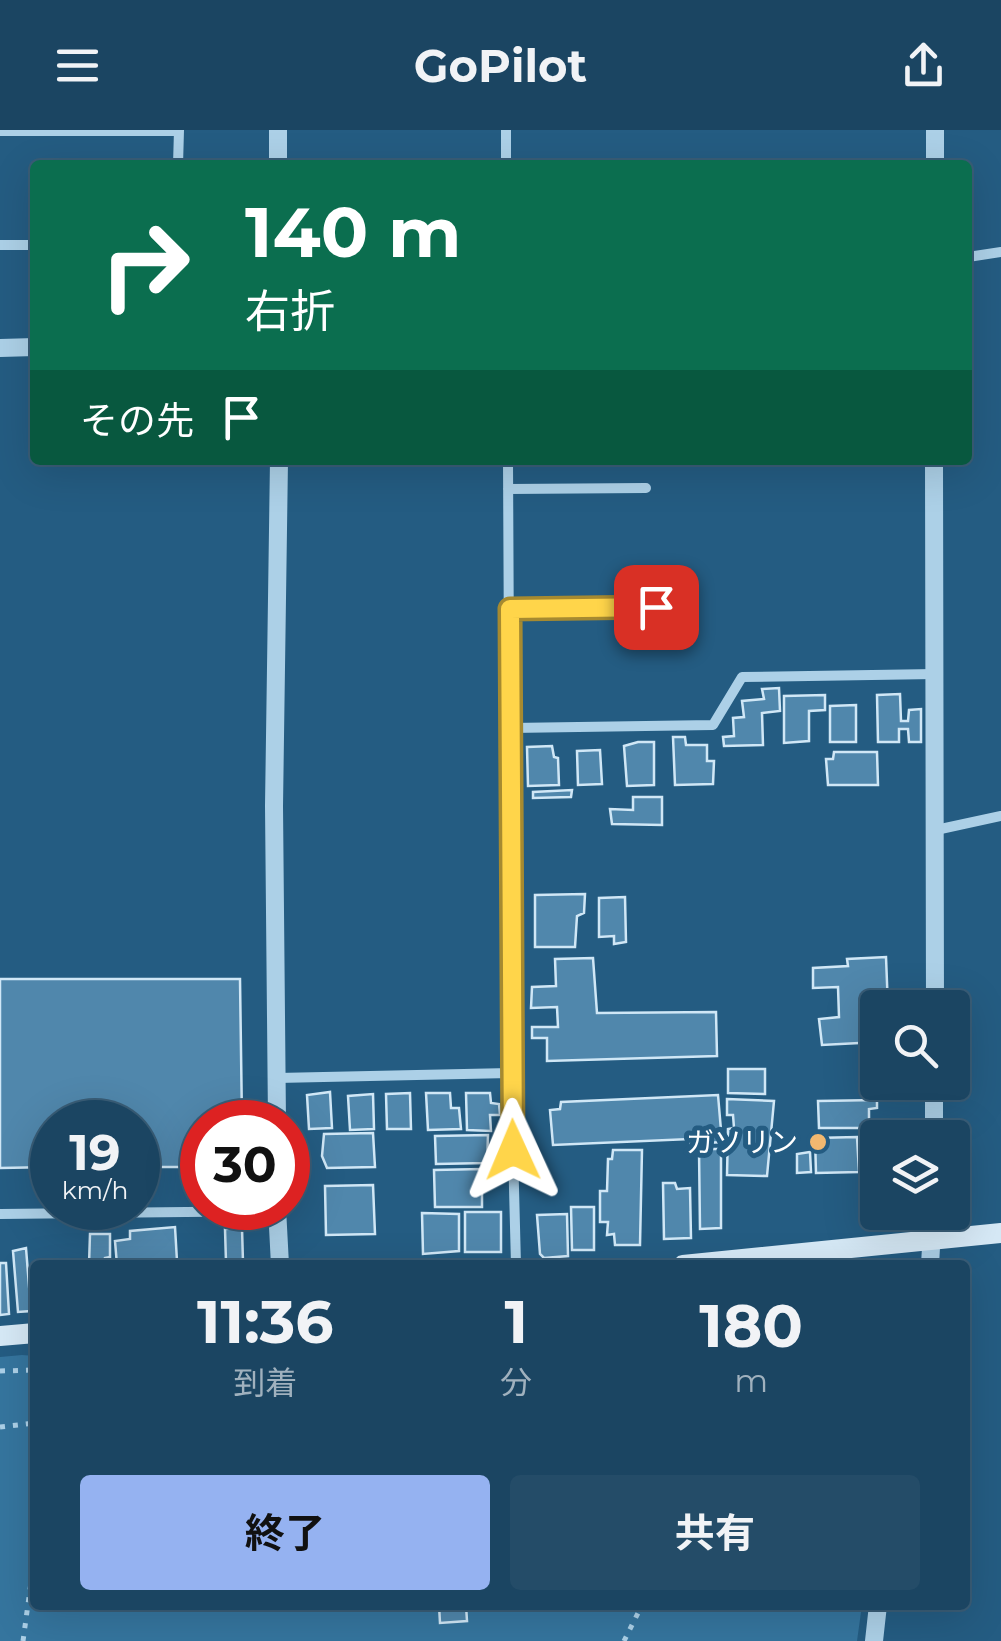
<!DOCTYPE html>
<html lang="ja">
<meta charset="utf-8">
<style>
body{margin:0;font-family:Montserrat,"Noto Sans JP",sans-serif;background:#244c68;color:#f1f3f6;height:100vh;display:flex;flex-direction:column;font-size:38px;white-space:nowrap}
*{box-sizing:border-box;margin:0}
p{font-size:32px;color:#a0b1be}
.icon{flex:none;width:55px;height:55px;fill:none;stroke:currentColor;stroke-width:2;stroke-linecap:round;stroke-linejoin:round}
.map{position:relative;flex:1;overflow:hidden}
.details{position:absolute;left:30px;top:1130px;width:940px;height:350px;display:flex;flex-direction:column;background:#1b4562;border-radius:10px;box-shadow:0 10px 40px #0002,0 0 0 2px #395d77}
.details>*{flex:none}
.banner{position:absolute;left:30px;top:30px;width:942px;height:305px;border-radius:10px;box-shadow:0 10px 40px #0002,0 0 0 2px #395d77;background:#0b6e4f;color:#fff;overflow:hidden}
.fabs{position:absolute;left:860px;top:860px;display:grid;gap:20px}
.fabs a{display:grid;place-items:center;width:110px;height:110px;border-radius:10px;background:#1b4562;box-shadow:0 10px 40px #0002,0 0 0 2px #395d77;font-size:50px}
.speed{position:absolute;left:30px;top:970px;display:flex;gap:20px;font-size:50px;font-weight:700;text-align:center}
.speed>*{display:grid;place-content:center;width:130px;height:130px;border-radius:50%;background:#1b4562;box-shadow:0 10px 40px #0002,0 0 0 2px #395d77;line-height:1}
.speed small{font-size:25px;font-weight:400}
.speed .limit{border:15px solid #d22;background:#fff;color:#111}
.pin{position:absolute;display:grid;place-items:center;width:85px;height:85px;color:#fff;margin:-42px;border-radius:20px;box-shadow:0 5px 15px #0006}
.me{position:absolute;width:110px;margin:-55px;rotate:359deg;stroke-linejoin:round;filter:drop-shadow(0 0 8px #0008)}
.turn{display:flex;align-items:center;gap:35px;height:210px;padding:0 50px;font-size:45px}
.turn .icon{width:130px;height:130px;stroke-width:2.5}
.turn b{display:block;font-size:70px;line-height:85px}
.then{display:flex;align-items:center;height:95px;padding:0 50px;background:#0003;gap:20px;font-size:38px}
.eta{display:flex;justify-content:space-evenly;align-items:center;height:170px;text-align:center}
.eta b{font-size:60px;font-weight:700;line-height:70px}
.button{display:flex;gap:20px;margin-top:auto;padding:20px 50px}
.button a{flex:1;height:115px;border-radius:10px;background:#95b2f1;color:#111;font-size:40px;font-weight:700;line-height:115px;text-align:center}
.button a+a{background:#244c68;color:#f1f3f6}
header{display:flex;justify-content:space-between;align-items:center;height:130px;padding:0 50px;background:#1b4562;font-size:45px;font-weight:700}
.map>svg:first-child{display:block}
</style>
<header><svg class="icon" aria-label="menu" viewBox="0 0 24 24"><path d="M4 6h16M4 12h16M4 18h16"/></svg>GoPilot<svg class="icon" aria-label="share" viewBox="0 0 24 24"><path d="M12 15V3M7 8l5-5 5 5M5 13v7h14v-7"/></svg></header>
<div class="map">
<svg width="1001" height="1511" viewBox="0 0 1001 1511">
<rect width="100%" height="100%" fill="#245c82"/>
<path fill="#35759e" d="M22,1225L35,1226V1475H862L857,1511H0V1227Z"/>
<path fill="#5087ac" stroke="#d0e7f6" stroke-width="2.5" d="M779,558L780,581L762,583L763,615L724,616L723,607L734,606L733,588L744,587L742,571L764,569L762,559Z
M900,564L901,591H908L909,580L921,579V612H909L908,599H899V612H878L877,565Z
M825,565V580L809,581V611L784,613V566Z
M856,575V612H830V576Z
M673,607H685L686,615H707V631H714L713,654L675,655Z
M638,612H654V655L627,656L624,616Z
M552,616L554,627L558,628L559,655L528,656L527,617Z
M600,620L602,654L578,655L577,621Z
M834,622H877L878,655H828L826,629H833Z
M572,660L571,667L533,668V662Z
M633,667H662V695L612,694L610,679L633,680Z
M585,764L584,783L577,786L575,817H535V765Z
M625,767L626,812L614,814V806L599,807V768Z
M886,827L888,878H878V912L822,915L819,889L839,887L838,857L813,858V838L848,836L847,829Z
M593,828L597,883L716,882L717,926L547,931V908H532V897H558L557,877L531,878L532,857L556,856L555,829Z
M0,849H240L242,992H202V1037H138V992H52V1037L0,1038Z
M728,939H765V964L728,963Z
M330,962L332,998L309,999L307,965Z
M410,963L411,999H387L386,964Z
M426,963H450L451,978H459L461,999L428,1000Z
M466,963H490L491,973L499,974L500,985H490L491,1001L467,1000Z
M373,964L374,999L350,1000L348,966Z
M718,965L722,1012L691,1014L690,1009L553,1015L550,980L560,979L561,972Z
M727,969L774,971L767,1046L727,1045L728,999L734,998L733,985H727Z
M877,970V978L869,979V998H819L818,971Z
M373,1003L375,1037L327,1038L322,1026L324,1004Z
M488,1005L487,1033L436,1034L435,1006Z
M857,1007L859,1042L816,1043L815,1008Z
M699,1019H721V1098L700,1099Z
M613,1020H642L640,1115H615L614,1104L607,1105L608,1092H600V1061H607L608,1029H612Z
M810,1022L811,1042L797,1043V1024Z
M482,1039V1077H435L434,1040Z
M663,1053H675L677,1059L690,1058L691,1108L664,1109Z
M373,1055L375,1104L326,1105L325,1056Z
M571,1077H594V1120H572Z
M465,1082H501V1122H465Z
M422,1083L459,1084V1121L423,1124Z
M567,1084L568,1126L544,1128L540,1124L537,1085Z
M175,1097L177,1131L117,1135L115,1111L130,1109V1101Z
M242,1098L243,1132H226L225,1099Z
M90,1104H110V1127L105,1128V1135H89Z
M26,1118L31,1181L18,1182L13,1121Z
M0,1133H6L9,1184L0,1185Z
M439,1475H466L467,1491L440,1493Z"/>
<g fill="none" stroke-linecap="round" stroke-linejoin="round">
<path stroke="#acd0e7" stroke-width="5" stroke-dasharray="5 8" stroke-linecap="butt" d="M0,1241L35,1240
M0,1297L35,1293
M23,1511L35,1423
M624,1511L642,1475"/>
<path stroke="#acd0e7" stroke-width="10" d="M0,1H179
M178,35L179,0
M506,35V0
M0,115H35
M968,127L1001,122
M508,330L511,943L516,1135
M508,359L646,358
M510,479L656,477
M511,598L713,595L742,547L935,544
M936,700L1001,686
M277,948L511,943
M0,1084L277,1081"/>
<path stroke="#acd0e7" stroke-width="18" d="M278,0V35
M935,35V0
M0,218L35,217
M934,330L935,878
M277,992L274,676L279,330
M934,1008V952
M277,1078L280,1135
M930,1135L933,1082
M874,1511L878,1475"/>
<path stroke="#d6e9f6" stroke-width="20" d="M683,1135L1001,1103
M0,1206L35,1203"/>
</g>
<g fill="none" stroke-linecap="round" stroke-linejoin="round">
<g stroke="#a68a30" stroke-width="25">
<path id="route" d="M513,1020L510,479L656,477"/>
</g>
<use href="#route" stroke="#ffd54a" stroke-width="18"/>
</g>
<circle fill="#f1b870" stroke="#245c82" stroke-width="4" cx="818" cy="1012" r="10"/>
<g text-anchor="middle" stroke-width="10" stroke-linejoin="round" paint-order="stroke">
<g font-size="28" fill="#fff" stroke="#245c82" text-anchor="end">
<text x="798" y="1022">ガソリン</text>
</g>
</g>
</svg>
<div class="fabs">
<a><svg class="icon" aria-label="search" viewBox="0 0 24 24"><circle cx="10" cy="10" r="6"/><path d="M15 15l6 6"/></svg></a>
<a><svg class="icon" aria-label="layers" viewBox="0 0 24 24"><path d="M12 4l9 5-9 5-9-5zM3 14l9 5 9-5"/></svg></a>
</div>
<div class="speed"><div>19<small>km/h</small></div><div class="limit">30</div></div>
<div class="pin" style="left:656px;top:477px;background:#d93025"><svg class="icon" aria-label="arrive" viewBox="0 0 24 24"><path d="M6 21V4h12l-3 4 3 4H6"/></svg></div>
<svg class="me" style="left:513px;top:1020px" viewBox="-20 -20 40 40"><path d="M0-17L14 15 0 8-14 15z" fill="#ffd54a" stroke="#fff" stroke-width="4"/></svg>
<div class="banner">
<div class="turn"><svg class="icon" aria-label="right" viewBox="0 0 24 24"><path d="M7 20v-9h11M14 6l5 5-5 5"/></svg><div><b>140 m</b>右折</div></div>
<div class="then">その先<svg class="icon" aria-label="arrive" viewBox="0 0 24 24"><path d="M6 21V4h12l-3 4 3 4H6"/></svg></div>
</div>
<section class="details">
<div class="eta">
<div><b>11:36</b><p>到着</p></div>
<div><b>1</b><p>分</p></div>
<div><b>180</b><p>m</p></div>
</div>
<div class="button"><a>終了</a><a>共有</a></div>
</section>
</div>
